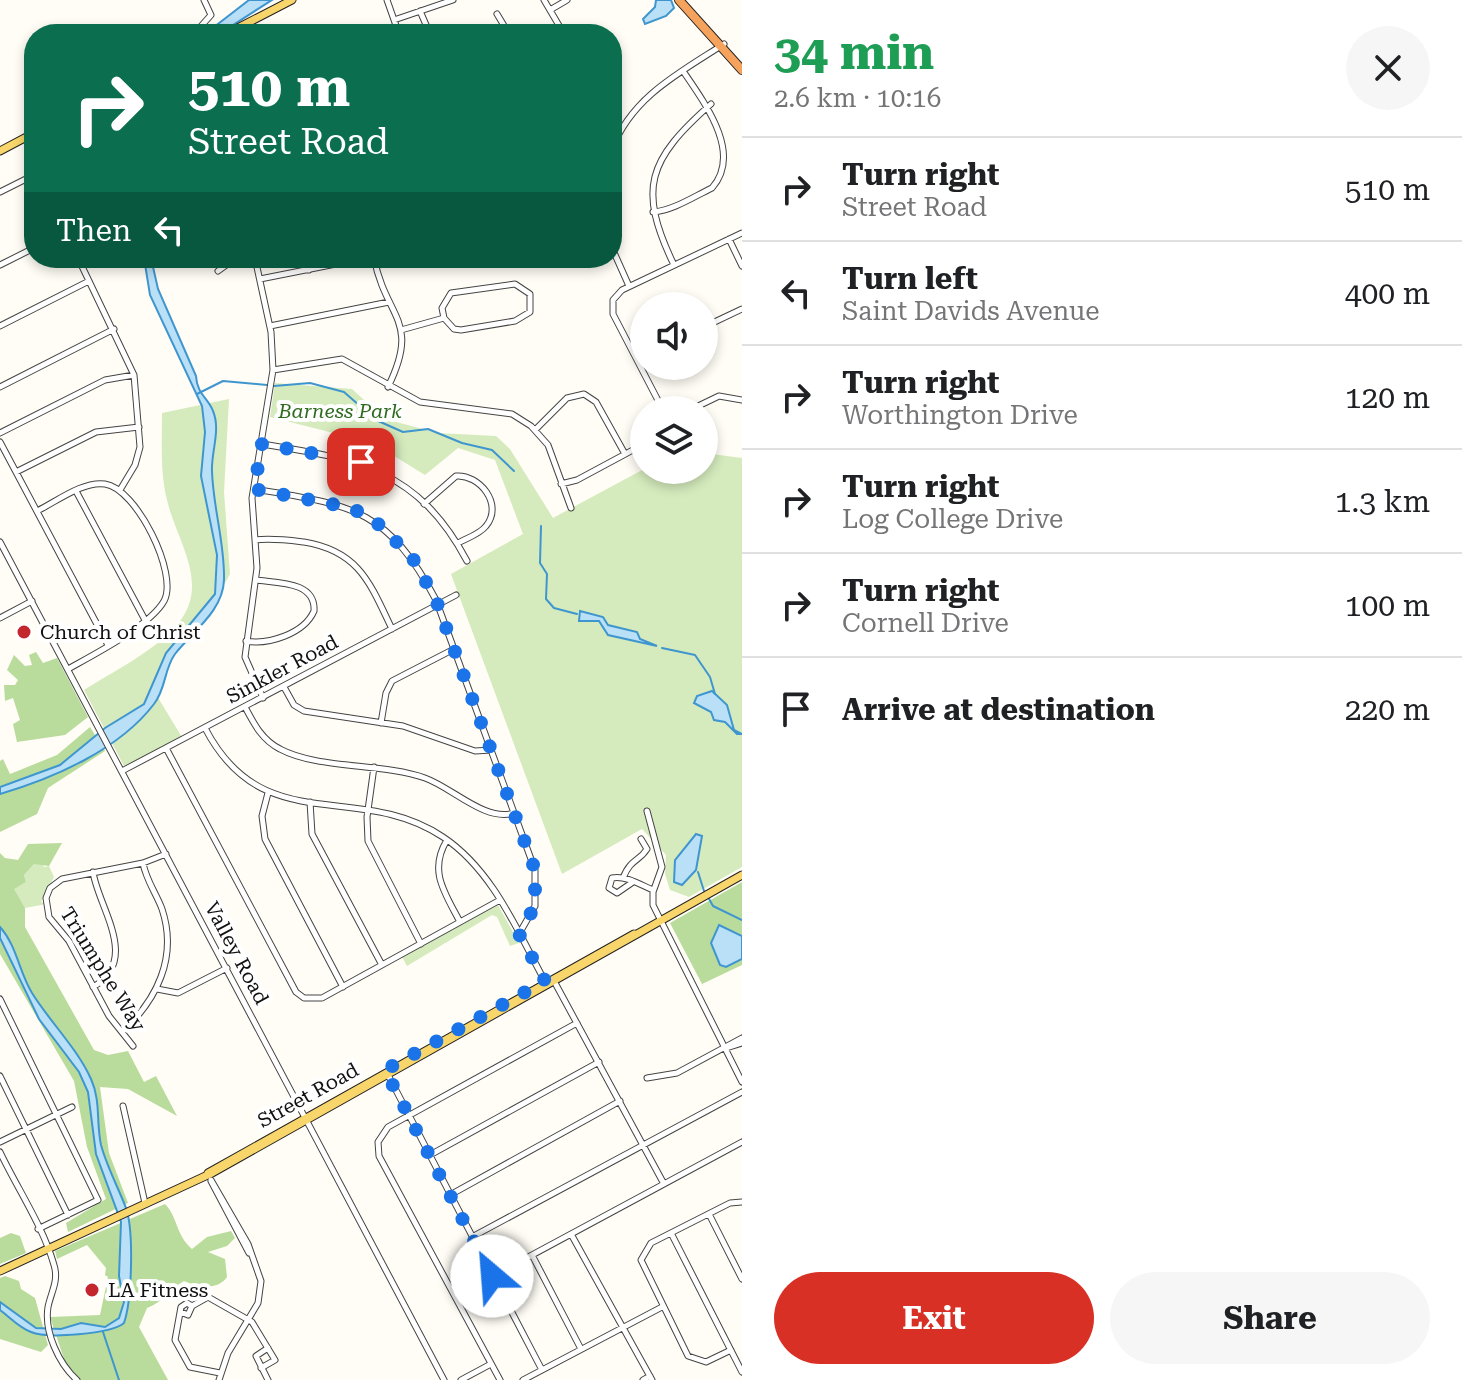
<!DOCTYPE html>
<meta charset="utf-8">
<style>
body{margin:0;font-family:"Roboto Serif",serif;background:#f6f6f6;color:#202124;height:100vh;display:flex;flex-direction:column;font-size:30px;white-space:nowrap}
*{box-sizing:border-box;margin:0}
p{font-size:26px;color:#757577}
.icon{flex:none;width:44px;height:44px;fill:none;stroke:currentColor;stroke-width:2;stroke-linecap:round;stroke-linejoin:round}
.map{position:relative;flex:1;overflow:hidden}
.drawer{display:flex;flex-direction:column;background:#fff;width:720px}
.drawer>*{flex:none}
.hud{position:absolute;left:24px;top:24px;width:598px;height:244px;border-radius:32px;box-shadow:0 4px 12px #0003;background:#0b6e4f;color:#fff;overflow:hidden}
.buttons{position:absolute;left:630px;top:292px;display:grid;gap:16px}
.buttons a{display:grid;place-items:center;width:88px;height:88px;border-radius:50%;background:#fff;box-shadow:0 4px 12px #0003;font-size:40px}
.pin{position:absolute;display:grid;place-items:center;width:68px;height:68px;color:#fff;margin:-34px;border-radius:16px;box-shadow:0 4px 12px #0006}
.me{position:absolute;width:88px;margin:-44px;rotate:333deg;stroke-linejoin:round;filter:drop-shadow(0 0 6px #0008)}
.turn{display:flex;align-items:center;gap:28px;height:168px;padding:0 32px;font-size:36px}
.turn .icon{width:104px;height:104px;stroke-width:2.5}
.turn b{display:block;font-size:56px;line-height:68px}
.then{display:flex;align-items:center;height:76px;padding:0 32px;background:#0003;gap:16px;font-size:30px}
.round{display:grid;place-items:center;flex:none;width:84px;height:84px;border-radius:42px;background:#f6f6f6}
.overview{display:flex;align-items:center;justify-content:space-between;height:136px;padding:0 32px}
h1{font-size:48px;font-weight:700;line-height:60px;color:#1e9e55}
.button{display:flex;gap:16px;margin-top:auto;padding:16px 32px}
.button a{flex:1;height:92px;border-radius:48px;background:#d93025;color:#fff;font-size:32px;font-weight:700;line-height:92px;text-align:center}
.button a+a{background:#f6f6f6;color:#202124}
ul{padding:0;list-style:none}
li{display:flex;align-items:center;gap:24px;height:104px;padding:0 32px;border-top:2px solid #e0e0e0}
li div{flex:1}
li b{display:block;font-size:30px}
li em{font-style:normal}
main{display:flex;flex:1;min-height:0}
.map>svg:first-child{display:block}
</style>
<main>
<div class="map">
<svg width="742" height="1380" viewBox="0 0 742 1380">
<rect width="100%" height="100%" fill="#fffdf5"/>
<path fill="#d5ebbd" d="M275,383L352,389L385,419L438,433L496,436L510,449L553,518L644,469L704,470V453L742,458V867L689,897L670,890L665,874L666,855L642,829L562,874L451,574L523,534L495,460L458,448L425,475L373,443L270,417Z
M229,399L224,492L230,574L210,610L169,660L157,696L183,739L124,766L84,690C114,671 151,653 175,627C213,586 177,543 167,500C160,472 162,442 162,413Z
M42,863L44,867L49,866L54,877L41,902L46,904L25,908L13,889L26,882L24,875L34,864Z
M498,905L519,943L510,946L497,917L492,915L407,966L402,957Z"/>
<path fill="#b9dc9c" d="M36,652L43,663L57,658L88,717L65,735L17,742L13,724L20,720L13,698L5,701L4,685H15L18,680L7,670L14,655L25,666L32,665L29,655Z
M90,727L105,751L48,788L37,814L0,832V761L3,759L10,774L57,755Z
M62,843L49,866L34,864L24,875L26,882L14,889L25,908V927L94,1050L108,1055L128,1051L144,1082L156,1076L177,1116L128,1089L100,1087L109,1153L128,1203L68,1232L66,1223L106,1199L87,1147L74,1081L0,954V853L5,858L18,860L28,844Z
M742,882V965L702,984L670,923Z
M165,1204C178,1217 175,1234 192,1249L207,1237L231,1231L235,1238L227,1246L208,1252L225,1259L227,1277C217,1291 199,1287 184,1281C170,1289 163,1302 147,1308L139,1327L168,1380H81L65,1362L50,1317L100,1315L108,1277L105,1275L106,1268L87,1245L57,1259L55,1251Z
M11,1233L20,1236L26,1253L0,1264V1238Z
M5,1276L19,1281L21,1289L35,1298L48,1345L41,1352L0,1339V1278Z"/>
<path fill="#b9e0f7" stroke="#3f96cf" stroke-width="2" d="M249,0H272L219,34H205Z
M656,0H671L674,8L666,16L645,24L643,19L655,7Z
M144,258H151L158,289L196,376C197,394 208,398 213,411C221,430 211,452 212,471C213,508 225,543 224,580C223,611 193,631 175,654C164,669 166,689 154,704C119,750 54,778 0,794V787L60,765L105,728L144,704L166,653L215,594L217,555L201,476L205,432L202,406L150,295Z
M580,611L603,617L608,625L637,632L640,639L657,646L608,635L599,621H579Z
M712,691L727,705L734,730L742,734H737L725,722L714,720L711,712L694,703L697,696Z
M696,834L702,836L696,870L682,885L674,882L675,860Z
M719,925L742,936V959L726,967L720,965L711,943Z
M0,927C17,946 19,972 32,993C50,1022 77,1048 91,1079C101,1101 96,1122 101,1145C107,1167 118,1187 126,1208C134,1231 132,1300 124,1323C111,1334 47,1339 31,1332C18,1327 11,1318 0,1310V1302L36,1328L61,1329L81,1323L105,1327L119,1318L124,1302L119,1276L121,1222L96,1154L88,1092L79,1072L39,1019L0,938Z"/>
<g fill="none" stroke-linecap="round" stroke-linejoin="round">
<path stroke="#3f96cf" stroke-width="2" d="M274,386L310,383L344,392L376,420L403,432L428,429L462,443L492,450L514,471
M197,394L223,381L267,385
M541,526L540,563L547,574L546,599L554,608L577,614
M662,648L695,655L710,677L715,694
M698,872L704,891
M708,897L713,906L742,920
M103,1332L119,1380"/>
<g stroke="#444" stroke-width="7">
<path id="minor" d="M387,0L399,34
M544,0L564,34
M550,10L567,0
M420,11L430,34
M497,14L509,34
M394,20L453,0
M194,34L211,15L204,0
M612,125L621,129
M612,149C632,97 679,73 724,44
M0,192L34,175
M653,212C674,210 693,197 712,188C742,154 707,106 683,71
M729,239L742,266
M612,248L629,286
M78,258L134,375L140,447L135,465L120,490
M255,258L271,332L273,370L252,498L257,568L245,657L263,698
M306,258L309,270
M374,258C386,319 421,320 388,387
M0,265L34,248
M674,265C637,188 648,160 711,104
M218,271L236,258
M260,279L366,258
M0,326L89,281
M270,326L389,302
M704,327L742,309
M401,330L444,318L454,329L461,330L515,321L530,312V294L515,284L451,293L442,308L444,318
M273,370L342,359L420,402L512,414L531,426L548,445L571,508
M0,387L114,329
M663,410L613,314V300L622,290L742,233
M690,410L719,396L742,400
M535,430L567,398L584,394L596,402L625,454
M0,433L105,380L134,375
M0,442L108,645
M262,444C357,459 418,469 467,561
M16,472L96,432L139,427
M561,484L577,480L644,444
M254,489C350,505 387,507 436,600L535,870V906L519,934
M76,491L145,620
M424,504L456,476C479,474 504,504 486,526C480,534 467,538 458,543
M37,511C56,502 82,481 105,484C136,488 179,574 164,601C150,626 93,655 68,669
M255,540C272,538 287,540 304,542C359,551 370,583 392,629
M0,542L444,1380
M0,618L32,601
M246,641C268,645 304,634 314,611C316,581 277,583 256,580
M284,687L294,705L304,711L403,726L475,751L491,750
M245,707C254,724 262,740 280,749C317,769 382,763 425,778C453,788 485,822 514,813
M381,723L386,693L392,681L454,649
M205,728C263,840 358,780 443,837C494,871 518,933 547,985
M166,748L296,992L304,998H322L500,900
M374,767L367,817L368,841L421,944
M122,771L456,595
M268,793L262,816L265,839L343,987
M310,802L312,834L382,965
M647,811L662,867L653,892V905L742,1082
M447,840C428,871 445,893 460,922
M93,872C98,907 141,960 93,987
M623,878C631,858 639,862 647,849L641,839
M633,882L617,893L609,888L612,878C625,875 641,885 653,890
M554,981L664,1184
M157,989L178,993L227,968
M0,999L98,1200L38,1229
M122,1032C157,1000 178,957 162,909C156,893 146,880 143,863
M133,1046L109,1016L69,941L49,917L46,898L50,888L62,879L143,863L166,854
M726,1048L742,1043
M387,1073L542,1370
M0,1076L68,1215
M647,1078L677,1073L742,1038
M123,1106L145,1203
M0,1142L72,1107
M0,1152C17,1188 43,1226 54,1265C59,1281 51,1292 48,1307C44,1332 59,1364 77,1380
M430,1155L599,1062
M211,1180L248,1244L261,1281L258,1303L228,1353L219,1380
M211,1181L249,1253
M450,1195L620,1101
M709,1214L742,1279
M671,1233L742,1372
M571,1234L652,1380
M472,1237L742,1092
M532,1255L581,1349
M493,1276L742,1142
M192,1306L187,1303L181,1307L175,1340L190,1367L220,1373
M181,1312L188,1315L192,1306L208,1297L252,1322L275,1360L261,1368
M731,1350L706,1362L688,1356L641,1260L651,1243L730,1203L742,1202
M268,1380L256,1356L268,1348
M461,1380L489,1365
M500,1380L379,1156L378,1142L388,1127L577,1023
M523,1380L662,1307
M643,1380L650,1376"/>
</g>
<g stroke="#222" stroke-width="9">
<path id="major" d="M226,34L292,0
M0,151L34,133
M208,1173L634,934
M0,1271L212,1173L742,875"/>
</g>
<g stroke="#222" stroke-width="10">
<path id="highway" d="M679,0L742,70"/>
</g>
<use href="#minor" stroke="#fff" stroke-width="5"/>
<use href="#major" stroke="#f9d66b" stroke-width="7"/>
<use href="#highway" stroke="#f5a25d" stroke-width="8"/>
</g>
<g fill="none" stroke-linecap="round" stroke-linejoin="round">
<path stroke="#1a73e8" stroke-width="14" stroke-dasharray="0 25.2" d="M361,462L262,444L254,489L352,508L377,523L412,557L436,600L535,870V906L519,934L545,981L385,1070L492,1276"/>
</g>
<g fill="#c4262e" stroke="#fff" stroke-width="3">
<circle cx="24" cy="632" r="8"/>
<circle cx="92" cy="1290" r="8"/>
</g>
<g text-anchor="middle" stroke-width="8" stroke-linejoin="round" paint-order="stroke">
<g font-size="20" font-style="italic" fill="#2f6b1f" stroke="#fff">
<text x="340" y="418">Barness Park</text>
</g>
<g font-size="20" fill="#111" stroke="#fff" text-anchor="start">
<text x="40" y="639">Church of Christ</text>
<text x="108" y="1297">LA Fitness</text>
</g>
<g font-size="20" fill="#111" stroke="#fff">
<text transform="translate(282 669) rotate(-28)" y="7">Sinkler Road</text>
<text transform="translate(237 953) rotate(62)" y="7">Valley Road</text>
<text transform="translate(103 969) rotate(58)" y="7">Triumphe Way</text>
<text transform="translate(308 1095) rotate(-29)" y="7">Street Road</text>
</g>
</g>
</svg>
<div class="buttons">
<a><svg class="icon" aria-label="sound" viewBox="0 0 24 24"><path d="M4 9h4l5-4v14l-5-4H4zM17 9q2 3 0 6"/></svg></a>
<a><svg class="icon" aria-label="layers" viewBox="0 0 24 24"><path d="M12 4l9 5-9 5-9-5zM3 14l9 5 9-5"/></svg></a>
</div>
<div class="pin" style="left:361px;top:462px;background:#d93025"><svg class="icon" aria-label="arrive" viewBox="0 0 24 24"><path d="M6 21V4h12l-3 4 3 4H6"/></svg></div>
<svg class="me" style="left:492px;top:1276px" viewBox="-20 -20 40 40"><circle r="19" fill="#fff"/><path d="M0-13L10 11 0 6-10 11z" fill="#1a73e8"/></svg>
<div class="hud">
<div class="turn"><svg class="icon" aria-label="right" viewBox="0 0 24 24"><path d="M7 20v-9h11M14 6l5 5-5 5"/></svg><div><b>510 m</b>Street Road</div></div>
<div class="then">Then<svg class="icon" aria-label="left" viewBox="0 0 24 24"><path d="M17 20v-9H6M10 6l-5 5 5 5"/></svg></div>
</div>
</div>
<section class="drawer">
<div class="overview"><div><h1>34 min</h1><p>2.6 km · 10:16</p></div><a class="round"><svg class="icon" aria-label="close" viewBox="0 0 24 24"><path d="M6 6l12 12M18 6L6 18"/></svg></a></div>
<ul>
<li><svg class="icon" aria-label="right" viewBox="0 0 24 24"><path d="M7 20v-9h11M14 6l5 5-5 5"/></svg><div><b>Turn right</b><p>Street Road</p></div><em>510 m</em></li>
<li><svg class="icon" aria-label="left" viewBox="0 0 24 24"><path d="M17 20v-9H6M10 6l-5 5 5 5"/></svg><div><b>Turn left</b><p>Saint Davids Avenue</p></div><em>400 m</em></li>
<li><svg class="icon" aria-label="right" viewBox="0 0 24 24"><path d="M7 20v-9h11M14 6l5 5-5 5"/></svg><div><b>Turn right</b><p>Worthington Drive</p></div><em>120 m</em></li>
<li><svg class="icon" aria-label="right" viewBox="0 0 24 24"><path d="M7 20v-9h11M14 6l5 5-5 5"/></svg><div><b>Turn right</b><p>Log College Drive</p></div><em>1.3 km</em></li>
<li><svg class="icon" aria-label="right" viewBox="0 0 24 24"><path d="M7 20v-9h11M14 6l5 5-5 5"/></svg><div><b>Turn right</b><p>Cornell Drive</p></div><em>100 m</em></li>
<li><svg class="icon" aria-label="arrive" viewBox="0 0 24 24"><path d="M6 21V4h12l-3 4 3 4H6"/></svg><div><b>Arrive at destination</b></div><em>220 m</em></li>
</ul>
<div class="button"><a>Exit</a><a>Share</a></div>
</section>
</main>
